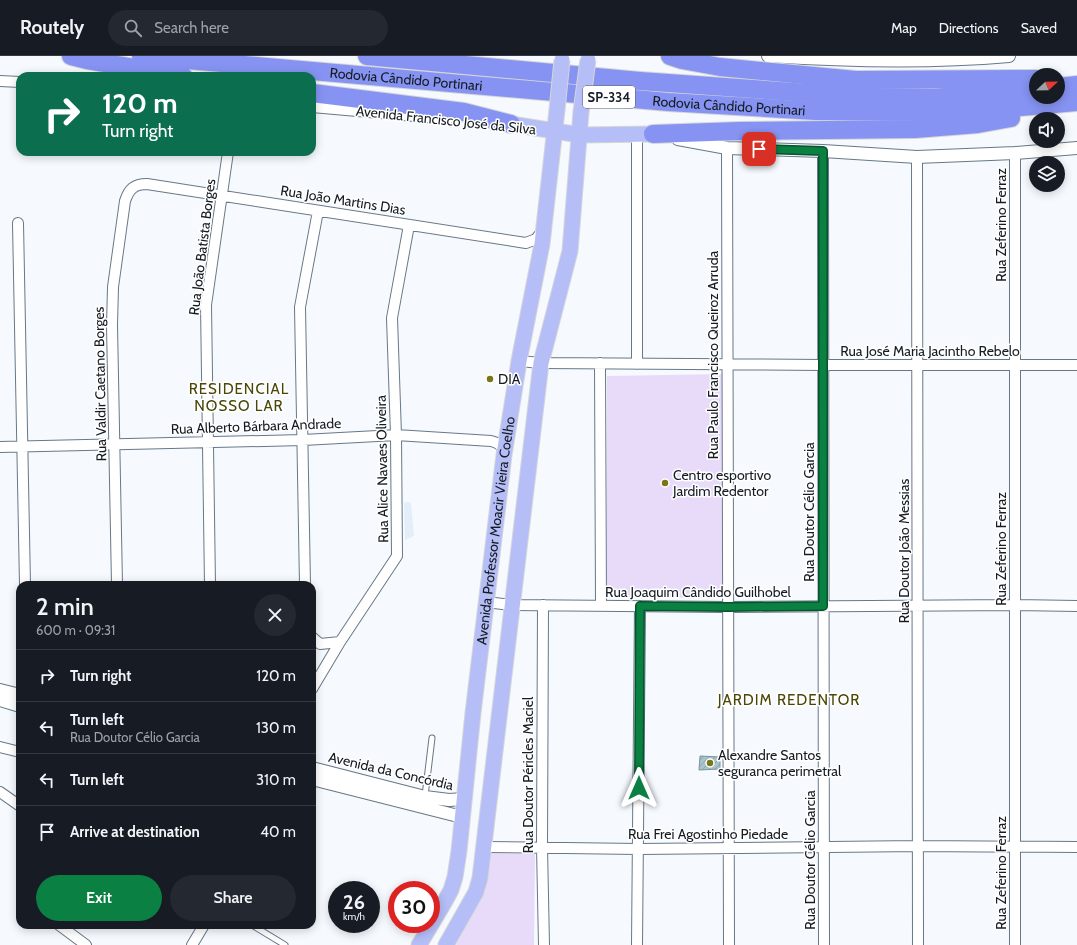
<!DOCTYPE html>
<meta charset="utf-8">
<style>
body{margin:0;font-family:Cabin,sans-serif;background:#242831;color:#f1f3f6;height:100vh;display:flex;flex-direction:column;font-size:15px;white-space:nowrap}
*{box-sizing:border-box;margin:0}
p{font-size:13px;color:#9ea1a6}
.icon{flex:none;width:22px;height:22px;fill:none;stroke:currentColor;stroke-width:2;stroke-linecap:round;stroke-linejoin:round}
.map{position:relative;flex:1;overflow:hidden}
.drawer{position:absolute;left:16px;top:525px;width:300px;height:348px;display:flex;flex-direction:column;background:#171b24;border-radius:12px;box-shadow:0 2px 10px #0003}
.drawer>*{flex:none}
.hud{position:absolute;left:16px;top:16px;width:300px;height:84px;border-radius:12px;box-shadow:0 2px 10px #0003;background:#0b6e4f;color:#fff;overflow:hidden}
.needle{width:26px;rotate:68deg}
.tools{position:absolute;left:1029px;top:12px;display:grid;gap:8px}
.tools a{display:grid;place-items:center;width:36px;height:36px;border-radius:50%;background:#171b24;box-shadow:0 2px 10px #0003;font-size:20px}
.speed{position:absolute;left:328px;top:825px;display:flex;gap:8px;font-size:20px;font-weight:700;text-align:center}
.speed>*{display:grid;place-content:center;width:52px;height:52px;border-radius:50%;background:#171b24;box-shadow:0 2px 10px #0003;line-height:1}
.speed small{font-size:10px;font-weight:400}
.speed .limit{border:6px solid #d22;background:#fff;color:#111}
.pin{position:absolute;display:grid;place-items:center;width:34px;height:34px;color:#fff;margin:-17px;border-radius:8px;box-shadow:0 2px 6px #0006}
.me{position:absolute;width:44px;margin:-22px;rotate:0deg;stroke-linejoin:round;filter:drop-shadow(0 0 3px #0008)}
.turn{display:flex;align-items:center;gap:14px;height:84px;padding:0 20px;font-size:18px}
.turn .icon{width:52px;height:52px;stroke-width:2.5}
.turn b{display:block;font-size:28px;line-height:34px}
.round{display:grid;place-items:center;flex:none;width:42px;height:42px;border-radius:21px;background:#242831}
.overview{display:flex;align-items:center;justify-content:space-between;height:68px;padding:0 20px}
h1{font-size:24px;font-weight:600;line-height:30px}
.button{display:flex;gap:8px;margin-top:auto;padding:8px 20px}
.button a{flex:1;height:46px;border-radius:24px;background:#0b8043;color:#fff;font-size:16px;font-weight:600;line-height:46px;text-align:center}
.button a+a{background:#242831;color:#f1f3f6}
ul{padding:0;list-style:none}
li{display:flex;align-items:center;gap:12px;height:52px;padding:0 20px;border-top:1px solid #363941}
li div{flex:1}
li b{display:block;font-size:15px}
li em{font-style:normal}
header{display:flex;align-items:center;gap:24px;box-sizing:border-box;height:56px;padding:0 20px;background:#171b24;border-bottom:1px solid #363941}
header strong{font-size:19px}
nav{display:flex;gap:22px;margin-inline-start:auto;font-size:14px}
.search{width:280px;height:36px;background:#242831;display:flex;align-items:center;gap:10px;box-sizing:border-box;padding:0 14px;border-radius:22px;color:#9ea1a6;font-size:15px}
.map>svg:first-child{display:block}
</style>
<header>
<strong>Routely</strong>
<div class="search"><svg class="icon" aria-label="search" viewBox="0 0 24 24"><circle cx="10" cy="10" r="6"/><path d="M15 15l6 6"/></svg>Search here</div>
<nav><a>Map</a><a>Directions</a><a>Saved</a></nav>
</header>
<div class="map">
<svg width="1077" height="889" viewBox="0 0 1077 889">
<defs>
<pattern id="building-hatch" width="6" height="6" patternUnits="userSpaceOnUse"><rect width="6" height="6" fill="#a8c3cc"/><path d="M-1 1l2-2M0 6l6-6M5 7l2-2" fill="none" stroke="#90a7af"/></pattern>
</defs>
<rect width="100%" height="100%" fill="#f6fafe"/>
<path fill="#e4eef8" d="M407,446L411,447L414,480L405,484L404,447Z"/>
<path fill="#e8dbfa" d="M723,318L722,542L607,541V320Z
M489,797L535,798L534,889H456L483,837Z"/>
<path fill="url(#building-hatch)" stroke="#7a949d" d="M700,700L720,701V713L699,714Z"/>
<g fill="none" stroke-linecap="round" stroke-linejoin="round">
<g stroke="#677888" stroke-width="7">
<path id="service" d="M425,740L432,682
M252,869L285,889"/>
</g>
<g stroke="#677888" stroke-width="12">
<path id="minor" d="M0,25L20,26
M312,51L448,63
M727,92L729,889
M823,95L824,889
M917,101L918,889
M18,167L25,529
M519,305L541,307L823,309H1077
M600,307L601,550
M637,308V78
M0,391L303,384L396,379L491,385C499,387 503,390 504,398
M117,529L112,269L113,231L125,145C129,133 134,128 147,128L526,187L536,183L543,174
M210,529L206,249L228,96
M305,529L300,251L318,155
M486,546L511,549L728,551L1015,549L1077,550
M543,549L542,791L544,889
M312,581L320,588L340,586
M312,633L340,586L397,500L396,379L392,262L409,169
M0,691L20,696
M0,736L20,750
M484,791L639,793L918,790L1077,791
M59,869L86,889
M192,889L204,869
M637,889L640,550
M1015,889V97"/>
</g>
<g stroke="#677888" stroke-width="14">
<path id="tertiary" d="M768,0C848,5 929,7 1009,0
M678,83L727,92L823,95L917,101L1015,97L1077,92
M0,634L20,639
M0,644L20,650
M312,712L425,741L449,744L464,743
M312,723L462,761"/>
</g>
<g stroke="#d5d6d7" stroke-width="17">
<g id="primary">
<path d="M511,68L580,79L653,78"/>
<path id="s1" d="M419,889L444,847L451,834L455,821L459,795L473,657L504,399L519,305L542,188L557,54"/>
<path d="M446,889L476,836L480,822L541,307L570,195L581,56"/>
</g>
</g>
<g stroke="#d5d6d7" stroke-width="20">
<g id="motorway">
<path d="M71,0L87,4L183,20"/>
<path id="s2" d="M141,0L668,46L816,55L939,56L999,53L1077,46"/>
<path d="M367,0L640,25L865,41L934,42L1036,33"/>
<path d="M670,0L682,4L720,11L856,24L1036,23"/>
<path d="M1058,31L1077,29"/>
<path d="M312,37L464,56L511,68"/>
<path d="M653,78L739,75L915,73L978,68L1011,62"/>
</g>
</g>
<use href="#service" stroke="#fff" stroke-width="5"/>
<use href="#minor" stroke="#fff" stroke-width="10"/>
<use href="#tertiary" stroke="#fff" stroke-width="12"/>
<use href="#primary" stroke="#b6bef7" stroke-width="15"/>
<use href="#motorway" stroke="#8693f2" stroke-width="18"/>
<g stroke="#d5d6d7" stroke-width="17" stroke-linecap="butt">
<path id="primary-bridge" d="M557,54L562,4
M581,56L588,4"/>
</g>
<use href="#primary-bridge" stroke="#b6bef7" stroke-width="15"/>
</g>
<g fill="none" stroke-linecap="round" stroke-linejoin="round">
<g stroke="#07532c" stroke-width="10">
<path id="route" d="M639,732L640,550L728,551L823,550V95L759,93"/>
</g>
<use href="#route" stroke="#0b8043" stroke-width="7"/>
</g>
<g fill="#7a761a" stroke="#fff" stroke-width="1.5">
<circle cx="490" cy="323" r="4"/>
<circle cx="665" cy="427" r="4"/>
<circle cx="710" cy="707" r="4"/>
</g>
<g text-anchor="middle" stroke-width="3" stroke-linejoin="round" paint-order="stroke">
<rect fill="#fff" stroke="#5b6064" stroke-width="1" x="583" y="30" width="52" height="22" rx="3"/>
<g font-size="13" font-weight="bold" fill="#151c22">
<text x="609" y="46">SP-334</text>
</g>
<g font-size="14" fill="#151c22" stroke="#fff">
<text dy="5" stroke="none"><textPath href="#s2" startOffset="266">Rodovia Cândido Portinari</textPath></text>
<text dy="5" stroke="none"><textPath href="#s2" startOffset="590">Rodovia Cândido Portinari</textPath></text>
<text transform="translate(446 64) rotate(6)" y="5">Avenida Francisco José da Silva</text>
<text transform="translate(343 144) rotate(9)" y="5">Rua João Martins Dias</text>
<text transform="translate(1001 169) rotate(-90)" y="5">Rua Zeferino Ferraz</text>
<text transform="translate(202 191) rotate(-83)" y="5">Rua João Batista Borges</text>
<text x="930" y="300">Rua José Maria Jacintho Rebelo</text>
<text transform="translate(713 299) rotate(-90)" y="5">Rua Paulo Francisco Queiroz Arruda</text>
<text transform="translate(100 328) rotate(-91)" y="5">Rua Valdir Caetano Borges</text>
<text transform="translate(256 370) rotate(-2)" y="5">Rua Alberto Bárbara Andrade</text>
<text transform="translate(382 413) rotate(-91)" y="5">Rua Alice Navaes Oliveira</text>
<text transform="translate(809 456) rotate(-90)" y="5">Rua Doutor Célio Garcia</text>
<text dy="5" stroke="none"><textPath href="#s1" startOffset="426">Avenida Professor Moacir Vieira Coelho</textPath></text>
<text transform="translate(1001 493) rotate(-90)" y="5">Rua Zeferino Ferraz</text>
<text transform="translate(904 495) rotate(-90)" y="5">Rua Doutor João Messias</text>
<text x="698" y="541">Rua Joaquim Cândido Guilhobel</text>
<text transform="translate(391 715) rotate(13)" y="5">Avenida da Concórdia</text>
<text transform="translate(528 719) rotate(-90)" y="5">Rua Doutor Péricles Maciel</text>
<text x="708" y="783">Rua Frei Agostinho Piedade</text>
<text transform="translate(810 804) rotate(-90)" y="5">Rua Doutor Célio Garcia</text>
<text transform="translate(1001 817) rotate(-90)" y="5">Rua Zeferino Ferraz</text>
</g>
<g font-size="14" fill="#151c22" stroke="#fff" text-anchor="start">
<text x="498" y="328">DIA</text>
<text x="673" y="424">Centro esportivo<tspan x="673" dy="16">Jardim Redentor</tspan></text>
<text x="718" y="704">Alexandre Santos<tspan x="718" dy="16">seguranca perimetral</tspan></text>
</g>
<g font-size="15" letter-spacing="1" fill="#4a4605" stroke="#fff">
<text x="239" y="338">RESIDENCIAL<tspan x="239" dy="17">NOSSO LAR</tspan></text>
<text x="789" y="649">JARDIM REDENTOR</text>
</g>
</g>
</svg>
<div class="tools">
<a><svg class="needle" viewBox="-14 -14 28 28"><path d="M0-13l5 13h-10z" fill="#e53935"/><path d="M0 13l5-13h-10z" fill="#9ea1a6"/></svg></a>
<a><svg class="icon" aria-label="sound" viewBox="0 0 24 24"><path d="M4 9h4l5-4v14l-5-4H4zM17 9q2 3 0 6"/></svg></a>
<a><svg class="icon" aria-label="layers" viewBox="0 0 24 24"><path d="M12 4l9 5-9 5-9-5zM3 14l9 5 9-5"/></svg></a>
</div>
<div class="speed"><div>26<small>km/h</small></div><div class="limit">30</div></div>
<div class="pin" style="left:759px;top:93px;background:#d93025"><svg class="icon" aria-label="arrive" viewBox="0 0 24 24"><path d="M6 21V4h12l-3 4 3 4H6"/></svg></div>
<svg class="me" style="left:639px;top:732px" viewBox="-20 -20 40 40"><path d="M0-17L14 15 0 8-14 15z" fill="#0b8043" stroke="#fff" stroke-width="4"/></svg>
<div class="hud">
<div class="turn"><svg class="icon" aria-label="right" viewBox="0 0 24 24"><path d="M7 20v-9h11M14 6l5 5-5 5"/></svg><div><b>120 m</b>Turn right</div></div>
</div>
<section class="drawer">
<div class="overview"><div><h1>2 min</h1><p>600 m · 09:31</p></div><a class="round"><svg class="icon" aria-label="close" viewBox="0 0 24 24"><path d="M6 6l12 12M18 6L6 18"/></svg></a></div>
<ul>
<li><svg class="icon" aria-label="right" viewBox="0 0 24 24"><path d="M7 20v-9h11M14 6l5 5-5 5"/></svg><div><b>Turn right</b></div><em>120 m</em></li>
<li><svg class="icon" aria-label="left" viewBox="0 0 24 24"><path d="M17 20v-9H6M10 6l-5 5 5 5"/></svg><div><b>Turn left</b><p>Rua Doutor Célio Garcia</p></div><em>130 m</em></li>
<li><svg class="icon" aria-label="left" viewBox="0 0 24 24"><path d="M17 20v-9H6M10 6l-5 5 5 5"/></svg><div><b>Turn left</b></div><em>310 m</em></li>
<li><svg class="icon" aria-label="arrive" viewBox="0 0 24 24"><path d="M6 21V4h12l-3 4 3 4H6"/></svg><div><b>Arrive at destination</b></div><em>40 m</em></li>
</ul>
<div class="button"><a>Exit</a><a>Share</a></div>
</section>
</div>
